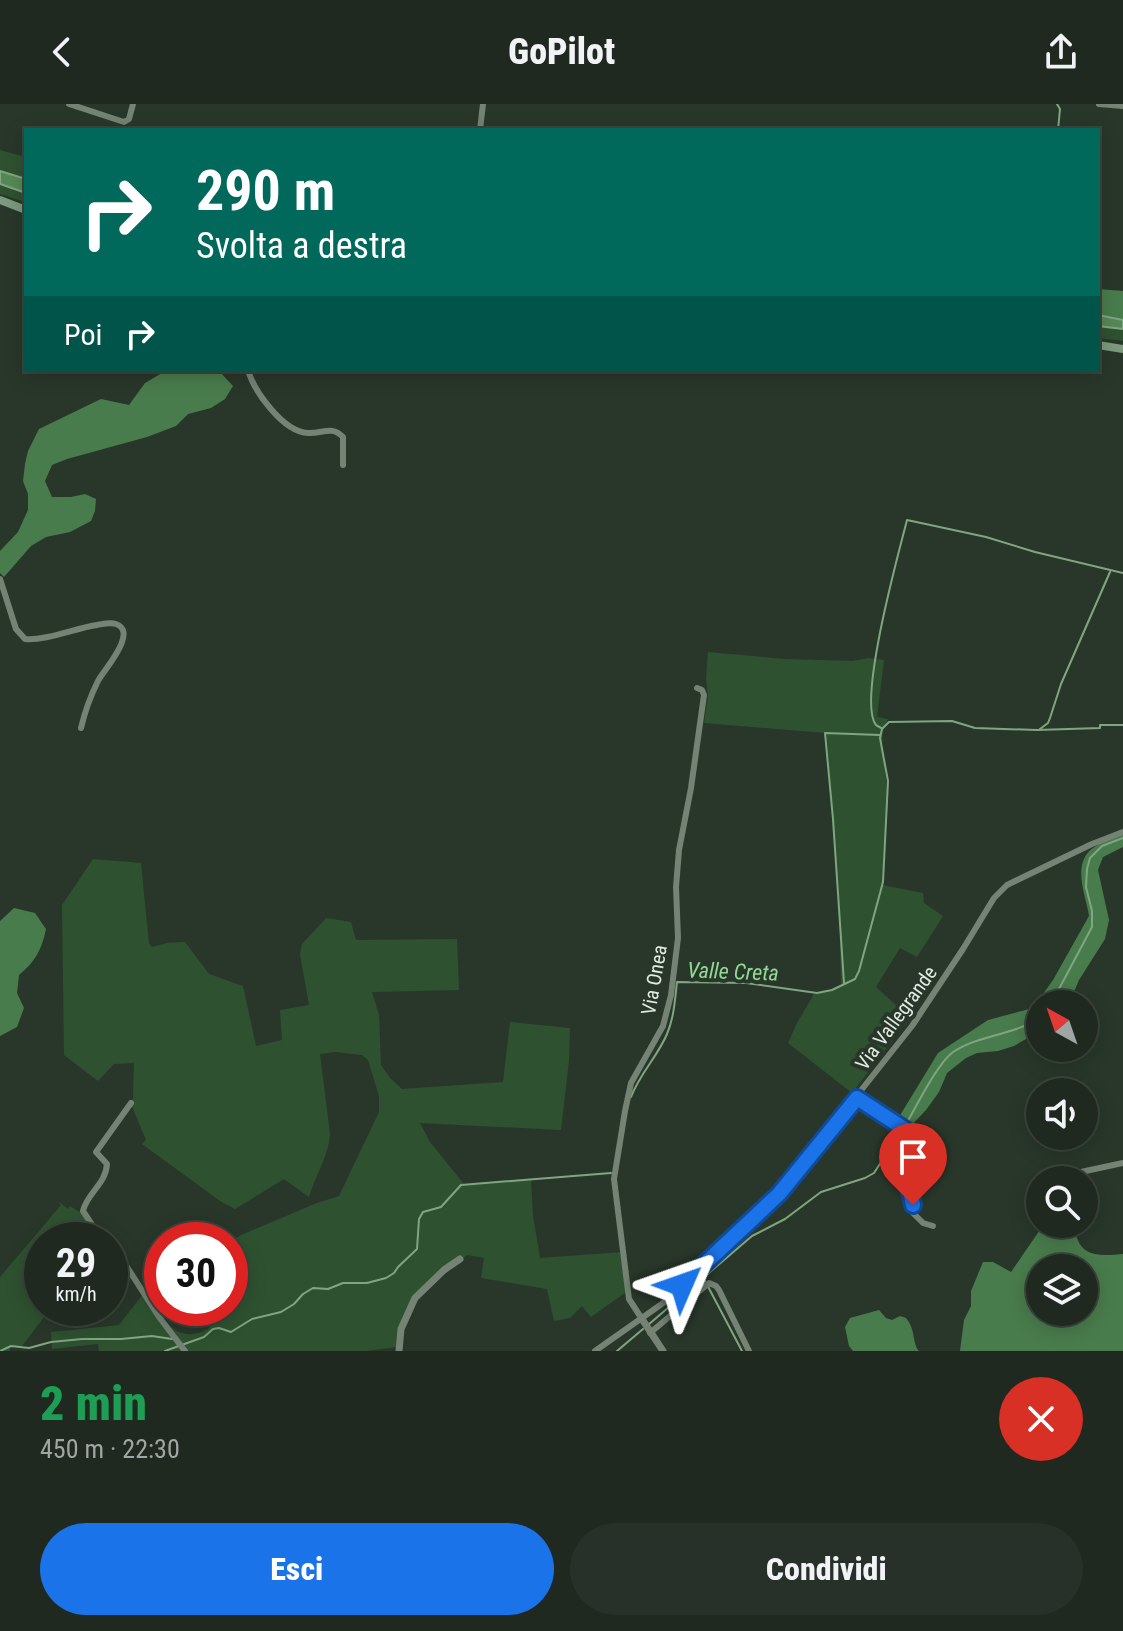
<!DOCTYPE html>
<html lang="it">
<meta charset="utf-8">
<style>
body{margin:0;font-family:"Roboto Condensed",sans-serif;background:#273129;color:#f1f3f6;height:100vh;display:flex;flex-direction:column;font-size:30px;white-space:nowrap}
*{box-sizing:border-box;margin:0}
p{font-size:26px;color:#a1a6a5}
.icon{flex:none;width:44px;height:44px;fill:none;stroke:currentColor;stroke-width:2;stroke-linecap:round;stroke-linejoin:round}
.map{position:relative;height:1247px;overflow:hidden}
.details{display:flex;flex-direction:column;background:#1f2920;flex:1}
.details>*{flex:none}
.guide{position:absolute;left:24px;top:24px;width:1076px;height:244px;border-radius:0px;box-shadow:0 4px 20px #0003,0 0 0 2px #3c453e;background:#00695c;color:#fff;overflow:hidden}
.needle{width:52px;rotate:320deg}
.controls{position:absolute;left:1026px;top:886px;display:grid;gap:16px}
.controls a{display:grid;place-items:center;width:72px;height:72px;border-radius:50%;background:#1f2920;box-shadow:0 4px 20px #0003,0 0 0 2px #3c453e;font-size:40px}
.speed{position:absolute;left:24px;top:1118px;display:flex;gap:16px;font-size:40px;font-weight:700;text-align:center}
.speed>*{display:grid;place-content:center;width:104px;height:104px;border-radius:50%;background:#1f2920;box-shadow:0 4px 20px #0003,0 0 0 2px #3c453e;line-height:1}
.speed small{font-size:20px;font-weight:400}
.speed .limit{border:12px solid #d22;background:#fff;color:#111}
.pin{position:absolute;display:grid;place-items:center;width:68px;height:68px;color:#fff;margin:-82px -34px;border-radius:50% 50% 50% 0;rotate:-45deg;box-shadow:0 0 8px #0007}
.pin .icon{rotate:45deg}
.me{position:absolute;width:88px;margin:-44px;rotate:47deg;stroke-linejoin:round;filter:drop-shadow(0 0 6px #0008)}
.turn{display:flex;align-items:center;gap:28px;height:168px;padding:0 40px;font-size:36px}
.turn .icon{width:104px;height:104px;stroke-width:2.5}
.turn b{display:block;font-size:56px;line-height:68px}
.then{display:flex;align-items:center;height:76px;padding:0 40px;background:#0003;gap:16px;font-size:30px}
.round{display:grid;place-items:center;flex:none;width:84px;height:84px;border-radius:42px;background:#273129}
.headline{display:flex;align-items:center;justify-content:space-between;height:136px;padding:0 40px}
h1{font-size:48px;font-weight:800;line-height:60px;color:#1e9e55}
.cta{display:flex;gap:16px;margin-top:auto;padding:16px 40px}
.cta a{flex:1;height:92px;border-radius:48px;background:#1a73e8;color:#fff;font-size:32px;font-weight:800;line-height:92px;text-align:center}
.cta a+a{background:#273129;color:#f1f3f6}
header{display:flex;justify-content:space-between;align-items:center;height:104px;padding:0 40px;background:#1f2920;font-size:36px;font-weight:800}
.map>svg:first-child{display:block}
</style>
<header><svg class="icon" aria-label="back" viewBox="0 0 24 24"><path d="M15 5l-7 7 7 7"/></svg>GoPilot<svg class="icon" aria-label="share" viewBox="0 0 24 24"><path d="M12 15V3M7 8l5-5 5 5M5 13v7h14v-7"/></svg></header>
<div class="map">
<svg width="1123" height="1247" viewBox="0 0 1123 1247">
<rect width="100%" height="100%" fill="#29372a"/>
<path fill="#2e5230" d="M0,46L26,53V75L0,67Z
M0,80L26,89V98L0,90Z
M1098,222L1123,225V237L1098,234Z
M708,548L785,555L853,557L868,554L884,556L877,613L888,615L883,627L882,643L888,692L882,781L923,789L924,799L943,812L917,853L900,844L876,883L908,912L909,915L852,989L788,939L797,919L814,890L830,887L841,882C840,797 834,714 825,629L704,619L708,592L706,575Z
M93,755L141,759L149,840L152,843L167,839L185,838L209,870L243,882L256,942L282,936L280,906L309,901L300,850L302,840L326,814L351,818L356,836L457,835L459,886L372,888L379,911L381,961L390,974L402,985L503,978L510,918L570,924L569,956L561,1026L420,1019L430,1038L464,1080L470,1081L531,1076L533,1112L540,1154L623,1148L626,1188L591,1213L582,1202L570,1214L554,1217L547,1185L481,1174L484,1154L467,1151L430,1180L407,1210L397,1243L366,1247H99L98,1240L52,1245L51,1228L119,1221L147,1185C161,1210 173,1243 208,1225L218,1204H230V1138L241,1131L317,1099L339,1092L379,1008V992L368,956L362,951L335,948L320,950L330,1030C329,1051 315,1072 309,1093L284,1075L235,1105L220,1097L142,1040L146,1036L131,1000L133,994L134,959L114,960L98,977L64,951L62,801Z
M58,1097L68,1105L70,1102L92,1116L107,1136H42V1204H51L22,1242L10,1243V1247H0V1173L61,1101Z"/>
<path fill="#497c4c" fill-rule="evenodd" d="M1098,185L1123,187V216L1098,211Z
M220,268L233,282L225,295L211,304L188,310L176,322L147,333L67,355L52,361L45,377L52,393H71L85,390L96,395L95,407L91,417L70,428L46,433L31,442L4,473L0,469V447L18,428L28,406V390L23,377L25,360L28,347L39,325L101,295L129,301L145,279L162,269Z
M1123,731V743L1103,753L1098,766L1109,816L1105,835L1079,876L1069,900H1040V927L1014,942L998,947L977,949L966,954L947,969L939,988L926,1006L909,1024L899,1013L938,949L988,916L1033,904L1053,876L1089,812C1086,791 1071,760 1093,744C1101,738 1113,735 1123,731Z
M14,804L35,809L46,825C42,845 35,858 19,871L17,889L24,904L17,923L0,932V817Z
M1044,1120C1050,1120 1058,1119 1064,1120C1079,1124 1074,1136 1084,1145C1093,1153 1111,1151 1123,1150V1247H960L964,1216L971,1202V1187L983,1158H993L1011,1168ZM1084,1164V1208H1040V1164Z
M879,1206L886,1214L892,1216L900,1212L906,1214C916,1226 912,1239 919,1247H853L849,1242L845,1223L850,1214Z"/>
<path fill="#558857" stroke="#7fa681" stroke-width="2" d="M0,67L26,75V89L0,80Z
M1098,211L1123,216V225L1098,222Z"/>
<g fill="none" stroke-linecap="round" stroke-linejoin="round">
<path stroke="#7fa681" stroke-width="2" d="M1057,0L1060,5L1058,26
M775,23L777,26
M881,624C880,623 877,622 876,621C857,598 899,448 907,416L986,433L1035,448L1123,469
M1040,625L1048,619L1050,614L1061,580L1110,468
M844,879L833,715L825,629L880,631
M1051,900L1092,823V807L1086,783L1087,765L1090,754L1102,742L1123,734
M631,993C640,969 658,952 667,930C674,914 675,895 677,878L746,879L817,889L832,886L855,875L859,867L883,778L888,677L880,634L882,625L889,618L952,617L975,624L1037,626L1100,624V621H1123
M905,1022C916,1003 937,960 953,948C980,930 1014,932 1040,913
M704,1175L742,1247
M648,1221L752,1132L785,1115L821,1088L865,1074L874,1069L901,1027
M0,1247L11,1242L29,1244L51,1238L82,1235H121L152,1232L172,1235
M165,1247L204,1233L213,1225L219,1224L231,1228L252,1215L281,1208L294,1200L303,1190L313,1184L328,1185L343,1179H367L386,1174L394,1169L398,1163L417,1145L419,1115L423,1108L441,1103L461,1081L611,1069
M617,1247L643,1225"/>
<path stroke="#748374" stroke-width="6" d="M69,0L124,18L129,15L133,0
M1099,0L1123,2
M480,26L483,0
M248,266C254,287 283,328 308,329C322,330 332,321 343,333V361
M0,475L16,525L25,535C45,537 76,524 97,521C103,520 110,518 116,520C139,528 103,567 98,577C90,593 85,607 81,624
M857,994L906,1026L907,1029C903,1037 897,1050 898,1060C901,1079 914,1086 913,1109L923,1119L933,1122
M1049,1070L1081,1068L1123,1059
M102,1136L83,1107C87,1089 106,1080 107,1060L96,1048L131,999
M110,1145L127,1163L159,1213L185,1247
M642,1215L629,1195L614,1075L625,1007L631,979L663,922L671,891L678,834L676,783L679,746L691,684L704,591L702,586L697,584
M650,1229L709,1179L716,1182L719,1186L749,1247
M595,1247L666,1197L779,1090L912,922L963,845L994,794L1007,781L1092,740L1123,728"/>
<path stroke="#748374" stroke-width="7" d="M642,1215L663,1247
M399,1247L401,1225L415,1194L444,1166L460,1155"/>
<path stroke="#7c9a7d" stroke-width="8" d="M0,96L26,106
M1098,241L1123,245"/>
</g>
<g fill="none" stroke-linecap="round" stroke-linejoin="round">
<g stroke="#114b97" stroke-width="20">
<path id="route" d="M682,1181L779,1090L857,994L906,1026L907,1029C890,1069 908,1067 913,1101"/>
</g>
<use href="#route" stroke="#1a73e8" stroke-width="14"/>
</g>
<g text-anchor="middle" stroke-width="8" stroke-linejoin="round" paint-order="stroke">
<g font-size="20" fill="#e2ebe2" stroke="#29372a">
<text transform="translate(654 876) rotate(-80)" y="7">Via Onea</text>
<text transform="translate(896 914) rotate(-54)" y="7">Via Vallegrande</text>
</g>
<g font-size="22" font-style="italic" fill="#91db94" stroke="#29372a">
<text transform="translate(733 867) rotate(2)" y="8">Valle Creta</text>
</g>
</g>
</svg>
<div class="controls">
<a><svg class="needle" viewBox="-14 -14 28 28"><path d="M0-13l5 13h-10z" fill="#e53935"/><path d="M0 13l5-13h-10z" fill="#a1a6a5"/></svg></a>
<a><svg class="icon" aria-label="sound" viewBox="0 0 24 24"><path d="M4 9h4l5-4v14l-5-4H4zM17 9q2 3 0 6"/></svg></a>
<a><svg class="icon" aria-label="search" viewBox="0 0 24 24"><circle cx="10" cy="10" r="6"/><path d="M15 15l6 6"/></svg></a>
<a><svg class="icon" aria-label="layers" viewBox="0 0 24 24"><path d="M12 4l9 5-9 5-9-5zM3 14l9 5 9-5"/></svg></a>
</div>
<div class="speed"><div>29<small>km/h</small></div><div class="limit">30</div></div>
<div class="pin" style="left:913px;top:1101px;background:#d93025"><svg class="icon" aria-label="arrive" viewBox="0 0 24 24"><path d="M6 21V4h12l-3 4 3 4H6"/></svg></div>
<svg class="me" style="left:682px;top:1181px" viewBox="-20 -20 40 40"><path d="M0-17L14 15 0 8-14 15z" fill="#1a73e8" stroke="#fff" stroke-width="4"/></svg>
<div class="guide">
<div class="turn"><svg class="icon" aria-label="right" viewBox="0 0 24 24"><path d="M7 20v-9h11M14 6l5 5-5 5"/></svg><div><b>290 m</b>Svolta a destra</div></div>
<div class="then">Poi<svg class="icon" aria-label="right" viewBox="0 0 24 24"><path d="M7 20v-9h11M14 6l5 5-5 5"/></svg></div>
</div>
</div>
<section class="details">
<div class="headline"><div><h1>2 min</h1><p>450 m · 22:30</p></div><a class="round" style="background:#d93025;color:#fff"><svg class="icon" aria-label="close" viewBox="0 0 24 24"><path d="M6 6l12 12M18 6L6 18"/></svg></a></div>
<div class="cta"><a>Esci</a><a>Condividi</a></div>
</section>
